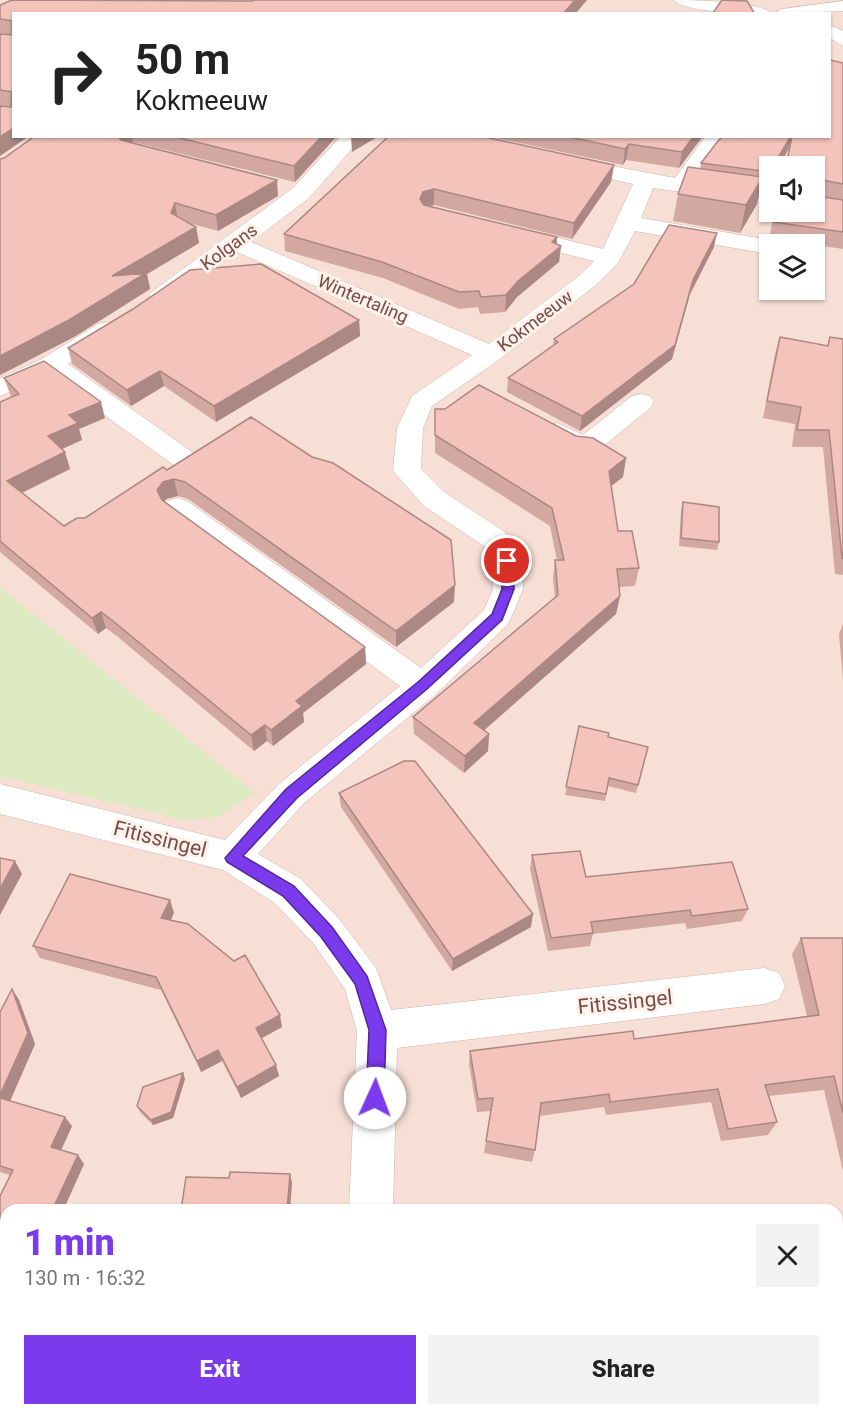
<!DOCTYPE html>
<meta charset="utf-8">
<style>
body{margin:0;font-family:Roboto,sans-serif;background:#f2f2f2;color:#222;height:100vh;display:flex;flex-direction:column;font-size:22px;white-space:nowrap}
*{box-sizing:border-box;margin:0}
p{font-size:20px;color:#767676}
.icon{flex:none;width:33px;height:33px;fill:none;stroke:currentColor;stroke-width:2;stroke-linecap:round;stroke-linejoin:round}
.map{position:relative;flex:1;overflow:hidden}
.sheet{position:absolute;left:0px;top:1204px;width:843px;height:212px;display:flex;flex-direction:column;background:#fff;border-radius:18px 18px 0 0;box-shadow:0 2px 4px #0004}
.sheet>*{flex:none}
.top-card{position:absolute;left:12px;top:12px;width:819px;height:126px;border-radius:0px;box-shadow:0 2px 4px #0004;background:#fff;color:#222;overflow:hidden}
.buttons{position:absolute;left:759px;top:156px;display:grid;gap:12px}
.buttons a{display:grid;place-items:center;width:66px;height:66px;border-radius:0px;background:#fff;box-shadow:0 2px 4px #0004;font-size:30px}
.pin{position:absolute;display:grid;place-items:center;width:51px;height:51px;color:#fff;margin:-26px;border:3px solid #fff;border-radius:50%;box-shadow:0 2px 6px #0007}
.me{position:absolute;width:66px;margin:-33px;rotate:2deg;stroke-linejoin:round;filter:drop-shadow(0 0 4px #0008)}
.turn{display:flex;align-items:center;gap:21px;height:126px;padding:0 24px;font-size:27px}
.turn .icon{width:78px;height:78px;stroke-width:2.5}
.turn b{display:block;font-size:42px;line-height:51px}
.round{display:grid;place-items:center;flex:none;width:63px;height:63px;border-radius:0px;background:#f2f2f2}
.head{display:flex;align-items:center;justify-content:space-between;height:102px;padding:0 24px}
h1{font-size:36px;font-weight:800;line-height:45px;color:#7c3aed}
.action{display:flex;gap:12px;margin-top:auto;padding:12px 24px}
.action a{flex:1;height:69px;border-radius:0px;background:#7c3aed;color:#fff;font-size:24px;font-weight:800;line-height:69px;text-align:center}
.action a+a{background:#f2f2f2;color:#222}
.map>svg:first-child{display:block}
</style>
<div class="map">
<svg width="843" height="1415" viewBox="0 0 843 1415">
<rect width="100%" height="100%" fill="#fdede4"/>
<path fill="#f7dfd5" fill-rule="evenodd" d="M0,0H843V1415H0ZM14,14H830V136H14ZM770,166H814V212H770ZM770,244H814V290H770ZM6,1210H837V1410H6Z"/>
<path fill="#deebc2" d="M0,587L255,793L218,817L184,820L0,776Z"/>
<g fill="none" stroke-linecap="round" stroke-linejoin="round">
<g stroke="#d1b4ac" stroke-width="1">
<path id="minor" d="M674,0C693,0 761,1 772,14C754,14 684,13 674,0Z
M843,1V11L773,14L782,9Z
M830,25L843,31V46L830,38Z
M341,136H363L309,198L251,242L489,344L580,275L594,261L510,240L507,235L510,230L518,228L603,249L633,184L563,168L559,164L563,160L570,158L675,178L705,137L734,136L719,145L694,181L770,191V204L653,188L641,218L770,240L780,244H770V254L635,231L618,263L596,285L500,359L432,406L423,428L421,469L444,492L505,532L522,561L523,589L512,616L508,624L435,695L304,803L258,854L301,879L340,920L376,968L391,1010L765,968L779,973L785,986L779,999L765,1004L397,1048L393,1210H349L357,1031L345,989L314,944L275,903L223,870L0,814V784L225,840L280,783L400,686L167,515L163,508L167,501L177,498L187,501L421,668L484,610L493,589L492,561L484,546L424,506L393,471L397,428L412,396L472,355L237,252L169,299L161,301L153,299L149,294L293,188Z
M107,322L116,324L119,329L116,334L68,364L195,454L199,460L195,466L185,469L175,466L49,375L0,396V378L42,359L98,324Z
M641,394L650,396L654,402L650,408L595,453C578,458 553,446 544,432L547,426L557,423L583,435L632,396Z
M0,1330L6,1332V1380L0,1378Z
M343,1410H391V1415H343Z"/>
</g>
<use href="#minor" fill="#fff" fill-rule="evenodd"/>
</g>
<path fill="#d2a8a1" d="M254,0H358V1L587,0L575,14H14V136H29L0,156V34L7,35L0,34V5L253,1Z
M843,63V249L769,238L789,148L779,166H770V182L766,188H761L757,204L740,233L673,221L678,194L700,169L701,163L830,136Z
M35,136H337L295,182L133,142H130L278,196L218,231L189,223L196,227L199,243L147,274L150,289L74,337L0,375V159L4,158Z
M389,136L614,165L611,182L572,239L434,205L429,206L557,237V244L561,246L559,262L517,297L505,312L480,314L478,307L459,309L383,278L285,251L284,234Z
M487,136H703L679,168L626,160L623,165Z
M714,247L690,294L672,359L580,431L507,392L508,378L553,346L554,339Z
M359,320L360,336L216,422L164,386L131,406L72,364L68,348Z
M780,337L827,346L830,337L843,339V575L835,574L823,447H792L795,424L763,418L775,354Z
M4,378L105,418L79,429L82,440L62,449L70,469L22,493L64,526L85,518L167,470L454,602L396,647L188,499L178,496L166,499L164,502L365,647L366,664L303,713L304,722L273,746L267,741L254,751L118,637L106,628L98,634L0,552V402L12,397L10,394Z
M435,409L576,436L626,458L623,477L611,486L618,531L639,568L635,586L619,587L620,596L616,614L484,730L489,734L488,751L464,773L414,734L413,717L555,598L553,578L555,560H557L550,526L435,453Z
M683,502L719,542L717,550L679,546L681,510Z
M843,624V680L839,634Z
M579,726L608,737L648,747L636,793L608,786L605,801L565,795Z
M339,793L531,927L452,971L341,807Z
M532,855L586,877L748,909L742,921L687,929L685,923L593,934L590,946L548,951L530,869Z
M174,913L171,920L282,1027L262,1038L279,1076L241,1098L222,1061L201,1072L161,990L40,958L33,946Z
M801,938H843V1171L824,1090L768,1096L777,1122L768,1135L721,1141L711,1102L606,1115L604,1107L540,1116L535,1150L532,1162L484,1153L491,1111L477,1112L469,1064L470,1051L634,1039L807,1016L792,954Z
M12,989L19,1000L35,1044L10,1101L72,1126L61,1150L84,1164L64,1209L66,1210H6V1240L0,1238V1196L10,1175L0,1172V1012Z
M183,1073L185,1079L173,1118L153,1125L140,1112L137,1106Z
M557,1410H624L625,1415H558Z
M745,1410H820V1415H746Z"/>
<path fill="#ab8883" d="M575,0H587L575,14H563Z
M14,128V136H29L0,156V137Z
M117,136H132L133,142L124,144Z
M322,136H337L295,182L294,166Z
M351,136H379L352,152Z
M694,136H703L679,168L682,152Z
M791,136H792L789,148L779,166H773Z
M629,144L626,160L623,165L625,149Z
M614,165L611,182L572,239L574,223Z
M770,174V182L766,188Z
M763,177L757,204L740,233L746,205Z
M277,180L278,196L218,231L216,215Z
M434,189V205L423,208L420,199L423,192Z
M175,203L178,220L171,213Z
M196,227L199,243L147,274L150,289L74,337L0,375V356L112,276Z
M717,233L714,247L690,294L672,359L580,431L582,416L693,280Z
M557,237L556,249L561,246L559,262L517,297L505,312L506,295L552,242Z
M359,320L360,336L216,422L214,406Z
M160,371L164,386L131,406L127,390Z
M101,402L105,418L79,429L82,440L53,453L48,436L69,415Z
M65,452L70,469L13,497L7,481Z
M626,458L623,477L606,490L609,471Z
M174,479L178,496L166,499L161,507L157,490L163,482Z
M455,585L454,602L396,647V631Z
M620,596L616,614L473,740L474,723Z
M101,612L106,628L98,634L92,618Z
M365,647L366,664L303,713L304,722L273,746L271,730L296,701Z
M265,725L267,741L254,751L251,735Z
M489,734L488,751L464,773L465,756Z
M15,861L22,874L0,915V889Z
M170,900L174,913L166,930L161,918Z
M533,914L531,927L452,971L453,959Z
M12,989L19,1000L35,1044L7,1108L0,1099V1095Z
M280,1015L282,1027L260,1039L256,1028Z
M218,1050L222,1061L201,1072L197,1061Z
M276,1065L279,1076L241,1098L237,1087Z
M183,1073L185,1079L173,1118L153,1125L151,1120Z
M65,1117L72,1126L58,1157L51,1147Z
M78,1155L84,1164L63,1210L55,1204Z
M290,1174L292,1183L290,1210H287Z"/>
<path fill="#f4c3bb" stroke="#ab8883" stroke-width="1.5" d="M12,0L253,1L254,0H575L563,14H14V128L0,137V106L11,107L12,92L0,90V34L12,35V21L0,19V5Z
M722,0L747,1L755,14H712Z
M830,60L843,63V184L817,179V196L843,200V232L773,222L776,212H814V166H786L792,136H830Z
M35,136H118L121,140L277,180L216,215L175,203L171,213L196,227L112,276L146,273L69,320L0,356V159L4,158Z
M172,136H322L294,166Z
M389,136H480L614,165L574,223L434,189L423,192L420,199L424,205L557,237L552,242L561,246L518,281L506,295L481,297L479,291L459,292L382,262L284,234Z
M565,136H694L682,152L629,144L625,149Z
M723,136H791L773,166H770V172L701,163L718,141Z
M688,167L763,177L746,205L678,194Z
M669,225L717,233L693,280L675,345L582,416L508,378L558,342L554,339L634,284Z
M261,264L359,320L214,406L160,371L127,390L68,348L133,309L190,270Z
M780,337L828,346L830,337L843,339V558H842L829,430H797L801,407L767,401Z
M44,361L101,402L69,415L78,423L48,436L65,452L7,481L64,526L77,518H85L163,467L167,470L251,417L312,457L333,463L451,540L455,585L396,631L185,482L174,479L163,482L157,490L162,500L365,647L296,701L302,706L271,730L265,725L251,735L113,621L101,612L92,618L0,541V402L19,394L4,378Z
M479,385L576,436L593,438L626,458L609,471L618,531H632L639,568L617,569L620,596L474,723L489,734L465,756L413,717L558,595L555,560H564L552,508L435,435V409H445Z
M683,502L719,507V542L681,538Z
M579,726L609,733L608,737L648,747L638,785L609,778L606,794L566,787Z
M404,761H415L533,914L453,959L339,793Z
M580,851L586,877L732,862L748,909L692,916L690,910L591,922L593,933L551,938L532,855Z
M0,858L15,861L0,889Z
M70,874L170,900L161,918L188,924L234,961L245,955L280,1015L256,1028L276,1065L237,1087L218,1050L197,1061L156,977L33,946Z
M801,938H843V1113L834,1076L765,1085L777,1122L728,1129L718,1089L610,1102L609,1094L541,1103L535,1150L486,1141L493,1098L478,1099L470,1051L633,1031L634,1039L819,1015Z
M12,989L28,1033L0,1095V1012Z
M183,1073L171,1112L151,1120L137,1106L143,1087Z
M0,1098L65,1117L51,1147L78,1155L55,1204L65,1210H6V1234L0,1233V1196L13,1170L0,1166Z
M230,1172L290,1174L287,1210H181L186,1177L229,1178Z
M561,1410H624L625,1415H562Z
M753,1410H820V1415H754Z"/>
<path fill="#7c3aed" stroke="#51269a" stroke-width="1.5" d="M507,557L513,561L514,589L502,620L427,689L297,798L243,856L294,886L332,927L367,976L386,1030L384,1098L381,1104L375,1107L369,1104L366,1098L369,1030L355,984L321,937L283,896L227,862L225,858L286,789L418,682L492,614L502,589L501,561Z"/>
<g text-anchor="middle" stroke-width="6" stroke-linejoin="round" paint-order="stroke">
<g font-size="18" fill="#774d48" stroke="#fff2eb">
<text transform="translate(229 247) rotate(-36)" y="6">Kolgans</text>
<text transform="translate(363 299) rotate(23)" y="6">Wintertaling</text>
<text transform="translate(535 321) rotate(-37)" y="6">Kokmeeuw</text>
</g>
<g font-size="21" fill="#774d48" stroke="#fff2eb">
<text transform="translate(160 839) rotate(14)" y="7">Fitissingel</text>
<text transform="translate(625 1002) rotate(-6)" y="7">Fitissingel</text>
</g>
</g>
</svg>
<div class="buttons">
<a><svg class="icon" aria-label="sound" viewBox="0 0 24 24"><path d="M4 9h4l5-4v14l-5-4H4zM17 9q2 3 0 6"/></svg></a>
<a><svg class="icon" aria-label="layers" viewBox="0 0 24 24"><path d="M12 4l9 5-9 5-9-5zM3 14l9 5 9-5"/></svg></a>
</div>
<div class="pin" style="left:507px;top:561px;background:#d93025"><svg class="icon" aria-label="arrive" viewBox="0 0 24 24"><path d="M6 21V4h12l-3 4 3 4H6"/></svg></div>
<svg class="me" style="left:375px;top:1098px" viewBox="-20 -20 40 40"><circle r="19" fill="#fff"/><path d="M0-13L10 11 0 6-10 11z" fill="#7c3aed"/></svg>
<div class="top-card">
<div class="turn"><svg class="icon" aria-label="right" viewBox="0 0 24 24"><path d="M7 20v-9h11M14 6l5 5-5 5"/></svg><div><b>50 m</b>Kokmeeuw</div></div>
</div>
<section class="sheet">
<div class="head"><div><h1>1 min</h1><p>130 m · 16:32</p></div><a class="round"><svg class="icon" aria-label="close" viewBox="0 0 24 24"><path d="M6 6l12 12M18 6L6 18"/></svg></a></div>
<div class="action"><a>Exit</a><a>Share</a></div>
</section>
</div>
